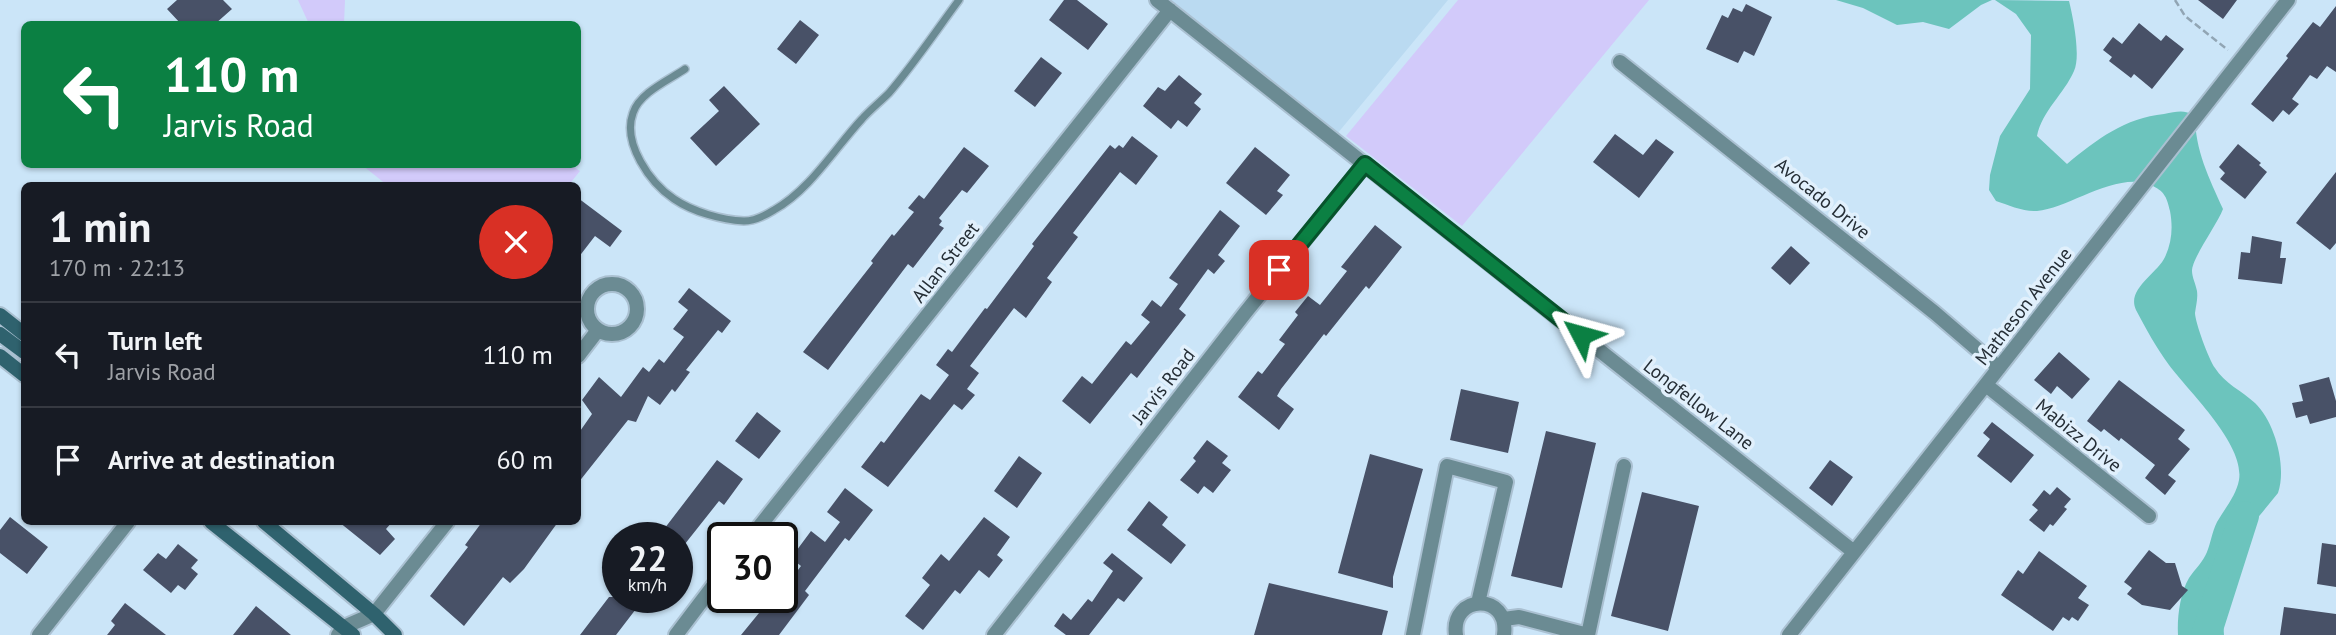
<!DOCTYPE html>
<meta charset="utf-8">
<style>
body{margin:0;font-family:"PT Sans",sans-serif;background:#242831;color:#f1f3f6;height:100vh;display:flex;flex-direction:column;font-size:26px;white-space:nowrap}
*{box-sizing:border-box;margin:0}
p{font-size:23px;color:#9ea1a6}
.icon{flex:none;width:38px;height:38px;fill:none;stroke:currentColor;stroke-width:2;stroke-linecap:round;stroke-linejoin:round}
.map{position:relative;flex:1;overflow:hidden}
.panel{position:absolute;left:21px;top:182px;width:560px;height:343px;display:flex;flex-direction:column;background:#171b24;border-radius:10px;box-shadow:0 2px 5px #0004}
.panel>*{flex:none}
.banner{position:absolute;left:21px;top:21px;width:560px;height:147px;border-radius:10px;box-shadow:0 2px 5px #0004;background:#0b8043;color:#fff;overflow:hidden}
.speed{position:absolute;left:602px;top:522px;display:flex;gap:14px;font-size:35px;font-weight:700;text-align:center}
.speed>*{display:grid;place-content:center;width:91px;height:91px;border-radius:50%;background:#171b24;box-shadow:0 2px 5px #0004;line-height:1}
.speed small{font-size:18px;font-weight:400}
.speed .limit{border:4px solid #111;border-radius:10px;background:#fff;color:#111}
.pin{position:absolute;display:grid;place-items:center;width:60px;height:60px;color:#fff;margin:-30px;border-radius:14px;box-shadow:0 4px 10px #0006}
.me{position:absolute;width:77px;margin:-38px;rotate:309deg;stroke-linejoin:round;filter:drop-shadow(0 0 5px #0008)}
.turn{display:flex;align-items:center;gap:24px;height:147px;padding:0 28px;font-size:32px}
.turn .icon{width:91px;height:91px;stroke-width:2.5}
.turn b{display:block;font-size:49px;line-height:60px}
.round{display:grid;place-items:center;flex:none;width:74px;height:74px;border-radius:37px;background:#242831}
.headline{display:flex;align-items:center;justify-content:space-between;height:119px;padding:0 28px}
h1{font-size:42px;font-weight:700;line-height:52px}
ul{padding:0;list-style:none}
li{display:flex;align-items:center;gap:21px;height:105px;padding:0 28px;border-top:2px solid #363941}
li div{flex:1}
li b{display:block;font-size:26px}
li em{font-style:normal}
.map>svg:first-child{display:block}
</style>
<div class="map">
<svg width="2336" height="635" viewBox="0 0 2336 635">
<rect width="100%" height="100%" fill="#cbe5f8"/>
<path fill="#badaf1" d="M1169,0H1448L1337,134Z"/>
<path fill="#d2cafa" d="M298,0H345L344,24H309Z
M1458,0H1649L1462,226L1346,136Z
M569,164L580,171L568,186L387,185L362,165Z"/>
<path fill="#6cc4bd" d="M1836,0H1992L1981,5L1949,29L1923,22L1897,25L1863,8Z
M1995,0L2069,1C2073,17 2081,56 2074,71C2064,94 2042,111 2037,136L2067,164C2097,139 2125,118 2164,114C2177,112 2183,109 2195,116C2195,150 2209,178 2223,209C2217,225 2192,258 2192,271C2192,277 2196,285 2197,291C2198,299 2196,305 2195,313C2195,322 2209,360 2215,368C2224,383 2242,391 2255,403C2275,422 2287,467 2278,493C2256,521 2223,554 2219,591C2217,606 2224,620 2224,635H2178C2177,618 2180,593 2189,578C2195,569 2203,562 2207,552C2211,542 2212,532 2217,522C2225,508 2236,496 2239,480C2245,444 2189,392 2169,365C2156,347 2146,329 2136,310C2126,289 2158,273 2165,257C2172,242 2173,227 2170,211C2167,198 2165,192 2153,186C2119,169 2070,208 2037,211C2024,212 2008,205 1996,201L1989,190L1990,175L2000,136L2030,89L2031,35L2016,14Z"/>
<g fill="none" stroke-linecap="round" stroke-linejoin="round">
<path stroke="#6cc4bd" stroke-width="30" d="M2206,635L2244,516"/>
</g>
<path fill="#485167" d="M177,0H223L232,9L215,24H181L167,9Z
M1064,0H1077L1108,24L1088,50L1049,20Z
M2198,0H2237L2223,19Z
M1746,4L1772,17L1754,56L1744,51L1738,63L1706,49L1722,15L1728,18L1733,8L1742,12Z
M2336,6V72L2327,66L2317,79L2310,75L2292,99L2299,104L2289,115L2283,110L2273,122L2251,104L2288,58L2286,56L2313,22L2320,27Z
M800,20L819,35L796,64L777,49Z
M2139,23L2161,41L2166,35L2184,49L2152,89L2134,74L2131,78L2109,61L2112,57L2103,50L2113,37L2122,44Z
M1041,57L1062,73L1035,107L1014,91Z
M1179,75L1202,94L1194,103L1201,109L1187,127L1178,120L1171,129L1143,106L1158,87L1165,91Z
M724,86L760,124L716,166L690,138L719,111L709,100Z
M1615,134L1643,155L1656,139L1674,152L1639,198L1593,162Z
M1132,136L1158,156L1136,185L1120,172L1073,233L1078,237L1047,278L1052,282L1026,318L1014,308L970,366L979,373L967,389L975,395L962,410L954,404L888,487L861,467L881,441L884,443L921,394L930,400L949,375L936,365L948,349L952,352L985,308L987,309L1034,246L1032,244L1110,145L1115,149L1119,145L1123,148Z
M2238,144L2261,163L2259,165L2267,172L2245,199L2220,179L2225,173L2219,167Z
M964,147L989,166L967,193L962,190L939,218L942,221L939,225L944,228L913,268L908,264L828,370L803,352L873,263L871,261L892,234L894,236L914,212L908,208L919,195L924,199Z
M1255,147L1290,175L1277,191L1283,195L1266,215L1226,183Z
M2336,172V243L2330,250L2296,223Z
M578,198L622,231L610,247L595,236L578,258Z
M1220,210L1240,226L1218,255L1225,261L1214,274L1208,269L1179,309L1186,315L1137,378L1131,373L1090,424L1062,401L1082,376L1092,384L1126,341L1131,345L1150,322L1141,315L1152,300L1161,307L1178,284L1169,278Z
M1375,225L1402,247L1369,289L1366,286L1326,336L1324,334L1281,389L1277,396L1294,409L1279,430L1238,397L1258,371L1262,374L1285,344L1279,340L1298,315L1295,312L1308,296L1320,305L1347,271L1341,267Z
M2252,236L2282,242L2280,258H2286L2282,284L2238,279L2241,252L2250,253Z
M1791,246L1810,263L1790,285L1771,268Z
M689,288L731,321L722,333L718,330L686,370L690,372L675,392L672,389L660,405L648,396L636,422L628,420L578,483V434L592,414L582,400L599,377L621,397L643,367L649,372L659,359L664,363L684,337L673,329L688,310L678,302Z
M2059,352L2090,379L2072,399L2057,386L2051,394L2034,380Z
M2329,377L2336,401V417L2310,424L2307,415L2296,418L2292,403L2303,401L2299,385Z
M2119,380L2185,430L2178,439L2190,449L2168,475L2176,481L2165,495L2145,478L2155,465L2121,438L2119,441L2104,429L2101,432L2087,421Z
M1461,389L1519,402L1508,453L1450,440Z
M757,412L781,431L759,459L735,441Z
M1992,422L2034,455L2011,483L1977,456L1990,439L1983,433Z
M1546,431L1596,443L1562,588L1511,576Z
M1207,440L1228,456L1222,463L1231,470L1213,493L1204,486L1198,494L1180,480L1196,461L1193,458Z
M1370,454L1423,469L1393,577V588L1338,573Z
M1019,456L1042,473L1017,508L994,491Z
M717,460L743,479L724,505L719,501L677,554V537H658Z
M1830,460L1853,477L1832,506L1809,488Z
M2057,487L2071,499L2064,507L2067,509L2053,526L2050,524L2044,532L2029,520L2038,510L2032,505L2044,490L2050,495Z
M845,488L873,510L849,541L845,538L805,591L809,595L779,635H741L759,613L756,610L766,597H782V591L801,566L791,558L811,531L825,542L840,522L827,512Z
M1642,492L1699,506L1668,631L1611,616Z
M1149,501L1168,517L1162,525L1186,545L1171,564L1127,530Z
M10,517L48,547L27,574L0,553V530Z
M984,517L1010,537L997,555L1003,560L989,578L979,570L960,594L955,590L923,630L905,616L930,585L922,578L941,554L949,561Z
M339,522H392L386,529L395,539L380,555Z
M482,522H558L524,569L510,583L503,577L464,626L430,596L468,547L465,545Z
M2322,543L2336,545V587L2317,584Z
M178,544L198,560L191,568L198,574L185,590L178,585L171,593L143,570L158,553L166,559Z
M2149,550L2166,563H2175L2182,586L2188,590L2170,610L2142,605L2127,594L2132,588L2124,582Z
M2039,551L2087,586L2078,598L2089,605L2078,621L2072,617L2069,621L2063,617L2053,631L2001,595L2018,570L2023,574Z
M1112,553L1143,578L1124,602L1118,598L1089,635H1066L1054,626L1063,613L1071,620L1088,599L1092,602L1113,571L1103,563Z
M1269,583L1388,611L1382,635H1254Z
M609,597H628L639,605L616,635H580Z
M125,603L166,635H107L115,625L111,621Z
M256,606L291,635H233Z
M2284,607L2336,614V635H2280Z"/>
<g fill="none" stroke-linecap="round" stroke-linejoin="round">
<g stroke="#aac0d1" stroke-width="10">
<path id="lane" d="M685,69C669,80 639,93 633,113C622,143 650,183 674,199C693,212 722,220 744,221C753,221 766,215 774,210C810,190 835,148 862,119C870,110 880,102 889,93C914,64 936,31 959,0"/>
</g>
<g stroke="#aac0d1" stroke-width="18">
<path id="street" d="M1157,0L1854,552
M1620,62L1935,313L1999,368
M587 309a25 25 0 1 1 50 0a25 25 0 1 1-50 0Z
M578,356L598,330
M1986,385L2149,516
M751,537L1170,10
M1504,619L1519,617L1588,635L1624,466
M39,635L128,522
M338,635L344,627L374,614L447,522
M676,635L723,573
M994,635L1245,313L1365,164
M1413,635L1447,466L1506,482L1478,603
M1456,635C1450,594 1510,592 1504,635
M1789,635L2288,0"/>
</g>
<g stroke="#aac0d1" stroke-width="18">
<path id="secondary" d="M0,315L24,334
M0,334L24,352
M0,356L24,375
M211,522L353,635
M264,522L374,614L395,635"/>
</g>
<path stroke="#91a5b4" stroke-width="2.5" stroke-dasharray="7 3.5" stroke-linecap="butt" d="M2175,0L2185,16L2228,50"/>
<use href="#lane" stroke="#6b8b93" stroke-width="7"/>
<use href="#street" stroke="#6b8b93" stroke-width="14"/>
<use href="#secondary" stroke="#2f626e" stroke-width="14"/>
</g>
<g fill="none" stroke-linecap="round" stroke-linejoin="round">
<g stroke="#07532c" stroke-width="18">
<path id="route" d="M1279,270L1365,164L1581,335"/>
</g>
<use href="#route" stroke="#0b8043" stroke-width="12"/>
</g>
<g text-anchor="middle" stroke-width="7" stroke-linejoin="round" paint-order="stroke">
<g font-size="19" fill="#252e36" stroke="#e1f0fc">
<text transform="translate(1823 198) rotate(39)" y="7">Avocado Drive</text>
<text transform="translate(945 262) rotate(-52)" y="7">Allan Street</text>
<text transform="translate(2023 306) rotate(-52)" y="7">Matheson Avenue</text>
<text transform="translate(1163 386) rotate(-52)" y="7">Jarvis Road</text>
<text transform="translate(1699 404) rotate(38)" y="7">Longfellow Lane</text>
<text transform="translate(2079 435) rotate(39)" y="7">Mabizz Drive</text>
</g>
</g>
</svg>
<div class="speed"><div>22<small>km/h</small></div><div class="limit">30</div></div>
<div class="pin" style="left:1279px;top:270px;background:#d93025"><svg class="icon" aria-label="arrive" viewBox="0 0 24 24"><path d="M6 21V4h12l-3 4 3 4H6"/></svg></div>
<svg class="me" style="left:1581px;top:335px" viewBox="-20 -20 40 40"><path d="M0-17L14 15 0 8-14 15z" fill="#0b8043" stroke="#fff" stroke-width="4"/></svg>
<div class="banner">
<div class="turn"><svg class="icon" aria-label="left" viewBox="0 0 24 24"><path d="M17 20v-9H6M10 6l-5 5 5 5"/></svg><div><b>110 m</b>Jarvis Road</div></div>
</div>
<section class="panel">
<div class="headline"><div><h1>1 min</h1><p>170 m · 22:13</p></div><a class="round" style="background:#d93025;color:#fff"><svg class="icon" aria-label="close" viewBox="0 0 24 24"><path d="M6 6l12 12M18 6L6 18"/></svg></a></div>
<ul>
<li><svg class="icon" aria-label="left" viewBox="0 0 24 24"><path d="M17 20v-9H6M10 6l-5 5 5 5"/></svg><div><b>Turn left</b><p>Jarvis Road</p></div><em>110 m</em></li>
<li><svg class="icon" aria-label="arrive" viewBox="0 0 24 24"><path d="M6 21V4h12l-3 4 3 4H6"/></svg><div><b>Arrive at destination</b></div><em>60 m</em></li>
</ul>
</section>
</div>
